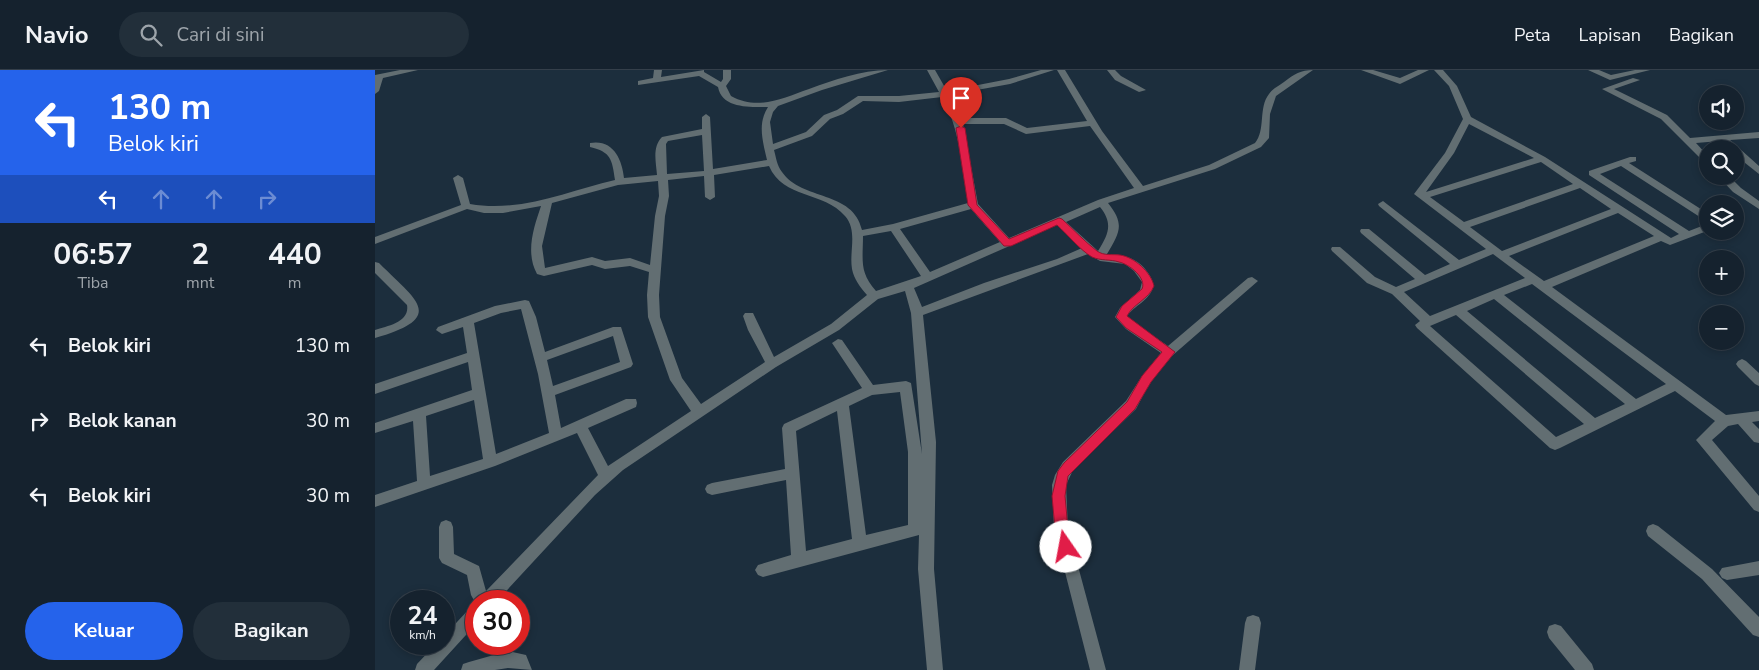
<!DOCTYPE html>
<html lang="id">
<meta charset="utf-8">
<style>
body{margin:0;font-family:"Nunito Sans",sans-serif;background:#222f3a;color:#f1f3f6;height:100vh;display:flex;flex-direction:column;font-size:19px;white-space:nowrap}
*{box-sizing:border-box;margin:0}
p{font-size:16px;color:#9da4aa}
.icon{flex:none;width:28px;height:28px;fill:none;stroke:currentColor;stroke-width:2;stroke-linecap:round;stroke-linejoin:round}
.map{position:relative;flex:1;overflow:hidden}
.panel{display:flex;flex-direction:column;background:#15222e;width:375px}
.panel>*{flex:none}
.guide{background:#2563eb;color:#fff;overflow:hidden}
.controls{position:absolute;left:1324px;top:15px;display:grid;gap:10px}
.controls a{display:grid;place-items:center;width:45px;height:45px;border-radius:50%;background:#15222e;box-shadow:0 2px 8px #0003,0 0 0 1px #343f4a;font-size:25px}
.speed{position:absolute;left:15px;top:520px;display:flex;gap:10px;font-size:25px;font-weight:700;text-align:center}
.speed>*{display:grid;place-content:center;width:65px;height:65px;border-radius:50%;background:#15222e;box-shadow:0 2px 8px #0003,0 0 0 1px #343f4a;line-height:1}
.speed small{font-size:12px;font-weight:400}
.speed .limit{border:8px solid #d22;background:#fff;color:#111}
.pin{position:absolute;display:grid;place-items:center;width:42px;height:42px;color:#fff;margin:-51px -21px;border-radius:50% 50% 50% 0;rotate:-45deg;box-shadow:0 0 5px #0007}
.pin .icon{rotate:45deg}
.me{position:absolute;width:55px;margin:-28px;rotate:348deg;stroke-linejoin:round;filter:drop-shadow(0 0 4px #0008)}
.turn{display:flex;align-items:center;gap:18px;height:105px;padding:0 25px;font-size:22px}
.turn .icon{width:65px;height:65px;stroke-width:2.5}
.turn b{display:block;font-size:35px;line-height:42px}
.lanes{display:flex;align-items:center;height:48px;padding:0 25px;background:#0003;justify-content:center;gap:25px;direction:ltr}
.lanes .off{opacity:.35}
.eta{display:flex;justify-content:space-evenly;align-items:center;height:85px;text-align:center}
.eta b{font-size:30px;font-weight:700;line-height:35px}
.cta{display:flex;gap:10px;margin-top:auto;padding:10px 25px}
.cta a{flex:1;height:58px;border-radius:30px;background:#2563eb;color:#fff;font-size:20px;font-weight:700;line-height:58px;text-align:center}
.cta a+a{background:#222f3a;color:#f1f3f6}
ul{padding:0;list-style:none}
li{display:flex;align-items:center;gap:15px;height:75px;padding:0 25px}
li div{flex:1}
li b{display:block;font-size:19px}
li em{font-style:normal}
header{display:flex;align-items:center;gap:30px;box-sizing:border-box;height:70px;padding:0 25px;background:#15222e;border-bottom:1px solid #343f4a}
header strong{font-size:24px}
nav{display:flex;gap:28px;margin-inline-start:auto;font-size:18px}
.search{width:350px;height:45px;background:#222f3a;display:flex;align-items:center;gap:12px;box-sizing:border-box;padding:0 18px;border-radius:28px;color:#9da4aa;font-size:19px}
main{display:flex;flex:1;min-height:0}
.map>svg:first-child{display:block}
</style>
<header>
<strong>Navio</strong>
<div class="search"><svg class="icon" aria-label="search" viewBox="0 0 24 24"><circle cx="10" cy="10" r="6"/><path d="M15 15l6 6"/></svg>Cari di sini</div>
<nav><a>Peta</a><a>Lapisan</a><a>Bagikan</a></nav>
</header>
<main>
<section class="panel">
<div class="guide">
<div class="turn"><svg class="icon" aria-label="left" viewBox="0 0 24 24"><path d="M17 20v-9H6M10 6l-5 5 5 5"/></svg><div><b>130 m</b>Belok kiri</div></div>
<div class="lanes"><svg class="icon" aria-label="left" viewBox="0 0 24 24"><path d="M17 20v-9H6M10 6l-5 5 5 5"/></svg><svg class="icon off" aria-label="ahead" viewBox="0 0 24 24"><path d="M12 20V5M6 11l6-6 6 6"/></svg><svg class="icon off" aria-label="ahead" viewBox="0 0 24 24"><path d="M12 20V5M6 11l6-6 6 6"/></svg><svg class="icon off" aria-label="right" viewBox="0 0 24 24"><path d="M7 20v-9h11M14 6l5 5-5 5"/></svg></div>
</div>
<div class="eta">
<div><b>06:57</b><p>Tiba</p></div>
<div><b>2</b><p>mnt</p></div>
<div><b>440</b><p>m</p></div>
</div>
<ul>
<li><svg class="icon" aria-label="left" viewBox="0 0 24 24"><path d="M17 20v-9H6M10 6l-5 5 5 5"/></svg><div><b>Belok kiri</b></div><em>130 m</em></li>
<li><svg class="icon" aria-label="right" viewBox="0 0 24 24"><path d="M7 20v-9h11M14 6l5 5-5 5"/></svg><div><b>Belok kanan</b></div><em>30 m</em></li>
<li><svg class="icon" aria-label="left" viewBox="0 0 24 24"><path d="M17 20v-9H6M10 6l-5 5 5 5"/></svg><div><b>Belok kiri</b></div><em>30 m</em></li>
</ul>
<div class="cta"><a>Keluar</a><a>Bagikan</a></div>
</section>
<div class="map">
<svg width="1384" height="600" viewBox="0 0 1384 600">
<rect width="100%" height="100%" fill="#1c2e3d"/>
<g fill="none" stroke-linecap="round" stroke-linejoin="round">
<path fill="#626e72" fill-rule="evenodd" d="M25,0H43L8,8L4,21L0,24V5Z
M279,0H287L286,7L329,0V2L346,12L348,9V0H356V9L351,16L356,26C383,41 408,28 434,19C459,10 486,0 513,0L447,20L403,36L398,42L395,52L398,74L431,62L449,45L462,40L483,26H524L564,22L552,0H560L572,21L634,9L666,0H679L635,14L574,25L586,48H631L652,58L712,51L682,0H690L727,61L768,116L834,95L880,73C891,60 883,38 894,24C897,19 905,15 909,12C919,4 926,0 938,0L901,26L895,44L894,68L886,77L840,99L733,133C750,154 745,162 732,184C751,184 766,190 775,206C777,210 779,213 778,217C775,230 759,236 752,246L759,253L793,276L873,208L877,207L883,211L798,285L775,312L761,339L698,400L691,415L693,459L731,600H715L679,459L677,415L680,405L688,392L751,331L767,306L786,283L751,259L740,247L745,238L765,220L767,212L759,201L750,194L725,191L713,184L548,245L561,372L559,499L568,600H552L543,499L544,465L388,507L383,505L380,500L383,495L416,485L411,410L337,425L332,423L330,419L332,415L337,413L410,399L407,358L409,354L487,318L457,273L463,269L467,270L498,315L531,311L536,313L547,384L536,243L530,221L503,229L464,260L401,297L248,400L220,425L122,531H101V534L96,525L92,505L67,493L64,488V457L66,452L71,450L76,452L78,457L79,484L104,496L111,521L223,405L202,363L120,396L0,437V425L42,411L38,351L0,363V353L97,320L93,292L0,324V314L92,283L88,257L67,264L61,260L63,257L120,236L150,230L154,231L161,247L170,282L238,257H246L258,294L256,297L180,325L186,358L251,329H261L262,333L261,337L213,358L233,396L316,341L295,310L273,247L272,225L274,202L255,196L230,199L217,195L169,206L162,204C150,182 159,157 166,136L128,143H109L92,139L0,174V167L86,135L78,108L83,105L88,108L95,134C145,143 193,121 240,110C237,89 236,82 215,77V73C238,69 247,89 249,108L282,105C281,92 277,77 287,67L327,59V47L331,44L335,47L338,99L392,90C388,72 382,54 393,37C376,37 347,39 343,17L324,6L263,15V11L278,8ZM567,27C585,59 587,97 593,133L518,154L487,160C478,120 427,131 407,102C402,96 401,87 399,80L437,66L455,49L468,44L488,31L524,32ZM588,54H629L651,64L715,56L759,118L723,130L634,168L603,134ZM327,65L329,101L292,104L291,74L293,71ZM394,96C408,129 449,121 470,146C483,161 474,181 477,199C479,209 485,217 492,225L456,254L399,287L378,243H370L368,246L373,260L390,292L326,334L307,308L285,247L284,225L290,146L294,126L293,110L329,106L330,127L335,130L340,127L339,105ZM283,111L284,126L280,146L275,195L255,188L230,191L217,187L170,198L167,176L177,133L243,115ZM725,137C738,153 734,164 723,181L691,152ZM596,139L625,172L555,202L525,159ZM682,155L707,178L682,189L609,213L547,237L539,218ZM516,161L546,206L501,221C484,202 488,190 488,166ZM146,239L163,304L174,363L121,384L99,253L126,243ZM238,266L245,292L178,316L172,290ZM525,322L533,382V455L491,465L474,336L497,325ZM99,330L108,389L55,406L51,346ZM462,341L477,469L431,481L421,361Z
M732,0H740L746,6L771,20L764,22L740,10Z
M986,0H998L1025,8L1043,0H1054L1025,14Z
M1059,0H1068L1082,16L1096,47L1170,87L1296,168L1304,164L1214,105V101L1255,87H1261V91L1254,93L1332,143V150L1328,149L1246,96L1225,104L1314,161L1332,154V161L1295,175L1286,171L1177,217L1351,345L1384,341V351L1377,352L1384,359V373L1379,372L1363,354L1353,356L1337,370L1384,426V442L1379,440L1321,370L1340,351L1300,321L1185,378L1180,380L1175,378L1042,258L1040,255L1045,251L1017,224L992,213L957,181L956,179L957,177H965L1000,207L1021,217L1040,209L986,163L985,161L986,159H994L1050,205L1075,194L1004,136L1003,134L1008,131L1084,190L1111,179L1039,124L1070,83L1088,49L1074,16ZM1094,54L1159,88L1051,122L1079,83ZM1166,92L1198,114L1089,152L1055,127ZM1205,118L1236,139L1127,181L1095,157ZM1243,143L1279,166L1169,211L1134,186ZM1118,184L1150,208L1055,246L1029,222ZM1157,214L1291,314L1261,329L1129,225ZM1119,229L1250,334L1220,348L1092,241ZM1081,245L1209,354L1181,367L1055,256Z
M1213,0H1224L1236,5L1260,0H1275L1235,10Z
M1258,8L1265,10L1239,19L1292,45L1315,68L1384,62V68L1355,70L1384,96V104L1360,85V79H1354L1345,71L1321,73L1332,85V93L1329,92L1286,49L1227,19Z
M1343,106H1354L1366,118L1384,131V139L1358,122Z
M1360,143L1365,144L1366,146L1365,148L1360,149Z
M0,192L4,193C42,231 72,247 0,268V260C13,256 35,252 32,235L0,203Z
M1367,289L1371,291L1384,303V316L1380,314L1363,297L1361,294L1363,291Z
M1278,454L1283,456L1337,499L1384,547V567L1378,565L1327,509L1273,466L1271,461L1273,456Z
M1384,491V505L1352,510L1347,508L1344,503L1347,498Z
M101,535V554L59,600H40L42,594L61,574H69V566L95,538Z
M878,545L884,547L886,553L880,600H864L870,553L872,547Z
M1180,554L1186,556L1217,594L1219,600H1200L1174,568L1172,562L1174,556Z
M133,581L151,585L157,600L133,598L120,600H86L88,594L94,592Z"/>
</g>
<path fill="#e11d48" stroke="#92132f" d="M586,56L590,58L602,135L634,169L684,148L687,149C698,159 710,172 722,181C729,186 737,184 745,185C759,187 776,202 779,216C774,229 758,234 752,246L800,282L776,312L760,339L693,406L690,426L693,459L698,477L696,481L691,483L686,481L680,459L677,426L683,401L689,393L752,332L767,306L787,282L751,258L741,247L747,236L767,219C772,208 754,194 744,192C735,189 726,191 717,187C705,180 693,165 682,155L636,176H629L593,135L581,58Z"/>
</svg>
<div class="controls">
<a><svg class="icon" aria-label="sound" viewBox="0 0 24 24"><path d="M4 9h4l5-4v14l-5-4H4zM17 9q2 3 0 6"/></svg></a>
<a><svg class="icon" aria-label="search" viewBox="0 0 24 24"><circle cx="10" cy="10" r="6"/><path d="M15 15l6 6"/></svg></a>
<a><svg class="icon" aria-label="layers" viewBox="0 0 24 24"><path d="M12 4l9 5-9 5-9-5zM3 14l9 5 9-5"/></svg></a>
<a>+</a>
<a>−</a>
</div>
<div class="speed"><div>24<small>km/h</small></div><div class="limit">30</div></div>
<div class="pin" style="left:586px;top:58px;background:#d93025"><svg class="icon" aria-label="arrive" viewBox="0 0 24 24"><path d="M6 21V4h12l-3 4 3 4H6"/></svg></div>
<svg class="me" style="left:691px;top:477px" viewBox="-20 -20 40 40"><circle r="19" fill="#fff"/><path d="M0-13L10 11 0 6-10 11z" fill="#e11d48"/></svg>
</div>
</main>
